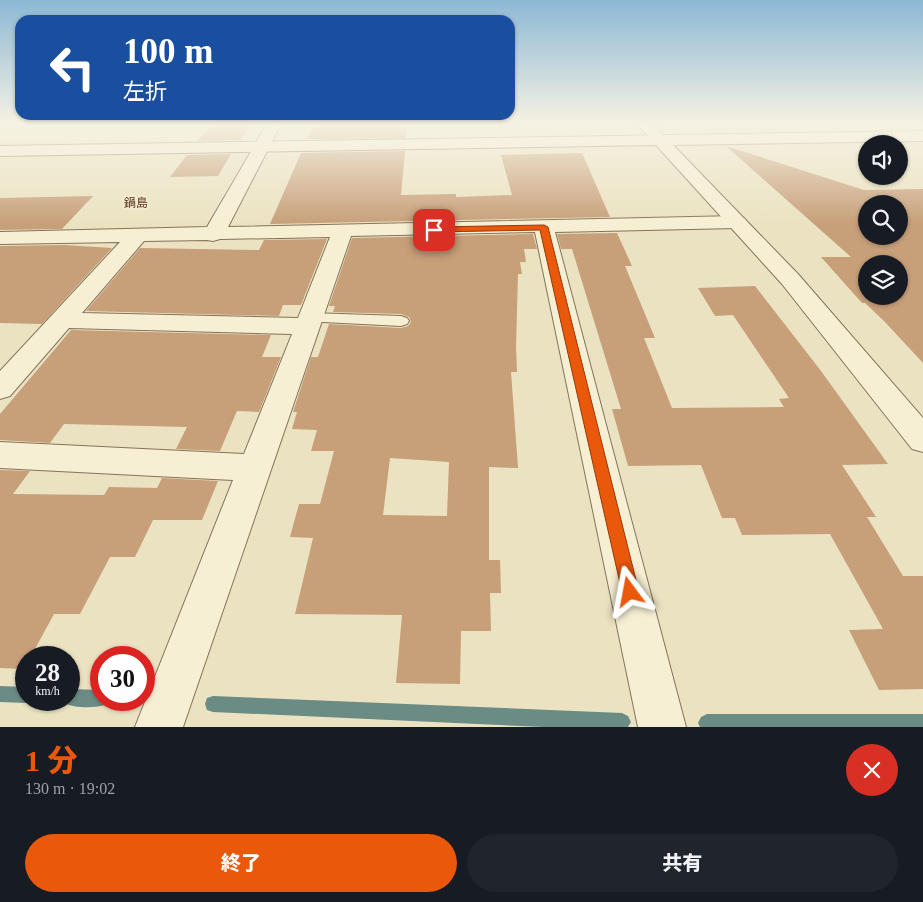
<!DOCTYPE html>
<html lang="ja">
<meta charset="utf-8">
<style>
body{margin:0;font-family:"Times New Roman","Noto Sans JP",serif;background:#20242c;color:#f1f3f6;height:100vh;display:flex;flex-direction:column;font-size:19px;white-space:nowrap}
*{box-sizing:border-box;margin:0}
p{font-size:16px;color:#9ea1a6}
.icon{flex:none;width:28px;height:28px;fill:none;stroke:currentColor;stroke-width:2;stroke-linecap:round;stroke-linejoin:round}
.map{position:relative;height:727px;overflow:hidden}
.side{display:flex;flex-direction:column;background:#171b24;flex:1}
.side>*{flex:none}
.top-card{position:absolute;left:15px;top:15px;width:500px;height:105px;border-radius:15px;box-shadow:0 1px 4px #0004;background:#1a4fa0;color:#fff;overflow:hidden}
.controls{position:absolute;left:858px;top:135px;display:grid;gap:10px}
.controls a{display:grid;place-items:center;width:50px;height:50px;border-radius:50%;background:#171b24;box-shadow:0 1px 4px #0004;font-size:25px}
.speed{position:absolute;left:15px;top:646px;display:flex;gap:10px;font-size:25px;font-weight:700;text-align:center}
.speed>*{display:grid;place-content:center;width:65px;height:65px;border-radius:50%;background:#171b24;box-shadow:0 1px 4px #0004;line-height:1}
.speed small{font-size:12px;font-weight:400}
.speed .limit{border:8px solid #d22;background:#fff;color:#111}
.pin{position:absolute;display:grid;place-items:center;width:42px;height:42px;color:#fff;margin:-21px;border-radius:10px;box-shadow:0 2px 8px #0006}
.me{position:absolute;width:55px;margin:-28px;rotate:347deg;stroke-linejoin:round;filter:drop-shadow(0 0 4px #0008)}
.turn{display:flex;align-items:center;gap:18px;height:105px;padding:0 25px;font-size:22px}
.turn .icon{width:65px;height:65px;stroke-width:2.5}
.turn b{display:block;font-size:35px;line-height:42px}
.round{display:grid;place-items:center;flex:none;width:52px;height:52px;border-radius:26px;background:#20242c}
.summary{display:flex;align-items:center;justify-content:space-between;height:85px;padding:0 25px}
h1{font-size:30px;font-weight:800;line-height:38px;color:#ea580c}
.primary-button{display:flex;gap:10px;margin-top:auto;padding:10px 25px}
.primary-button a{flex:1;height:58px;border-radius:30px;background:#ea580c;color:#fff;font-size:20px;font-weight:800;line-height:58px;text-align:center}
.primary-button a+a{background:#20242c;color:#f1f3f6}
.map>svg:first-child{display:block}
</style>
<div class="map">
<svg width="923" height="727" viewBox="0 0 923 727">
<rect width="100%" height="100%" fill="#ebe2c1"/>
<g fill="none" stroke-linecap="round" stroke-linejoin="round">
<path fill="#6b8b85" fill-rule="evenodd" d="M0,686L26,687V700L32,701L26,703L0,702Z
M69,689L101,690V700H108L107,704C96,709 74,708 63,703L62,700H69Z
M213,696L622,713L628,716L631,722L628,727H543L213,712L207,710L205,704L207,698Z
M707,714H923V727H700L698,723L701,717Z"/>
</g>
<path fill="#c79f79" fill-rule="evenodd" d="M211,124H251L240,140L198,141Z
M313,124H407L406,138L307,139Z
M726,146L864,190L923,189V363L885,322L865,303H862L821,257H851ZM866,204H899V236H866ZM866,264H899V296H866Z
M405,151L401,195L456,194V197L512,195L501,155L582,153L610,217L270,224L301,153Z
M231,154L218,176L170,177L187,155Z
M93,196L62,229L0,230V198Z
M617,233L632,266H625L655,338H644L672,408L784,407L779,399L789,398L733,315L715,316L698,288L755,286L821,371L888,464L842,465L876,517H867L903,576H923V689L879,690L849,630L883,629L830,534L742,535L735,518H722L701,465L628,466L612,409H621L572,249H561L557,234Z
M533,234L537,249H524L526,262H520L522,274H518L516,347L517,372H511L518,468L489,467V560H500L501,593H490L491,631H461L460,684L396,683L402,615L295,614L313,538L290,537L299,504H320L334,451H311L317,430L292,429L297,412H293L311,357H318L329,324L401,328L408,326L411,322L409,317L401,314L333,312L335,306H329L352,238ZM390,458L449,462L447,516L383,515Z
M327,239L301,305H283L279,316L86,311L140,248L259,250L264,240Z
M65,245L112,248L42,324L0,323V246Z
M71,330L271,335L262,357H281L259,412L237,411L220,451L176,449L187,427L64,424L50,443L0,440V414Z
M0,470L30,471L13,494L104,495L109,487L157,488L162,478L218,481L202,520H153L135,557H110L80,614H54L30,658H26V664L23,669L0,668Z"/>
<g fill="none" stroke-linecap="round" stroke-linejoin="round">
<g stroke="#83735a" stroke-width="2">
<path id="service" d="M310,313L401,316L407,318L409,321L407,324L401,326L304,321L302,318L304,315Z"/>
</g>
<g stroke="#83735a" stroke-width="2">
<path id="minor" d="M267,124H281L228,227L737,216L744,218L747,222L744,226L737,228L555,232L686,727H638L535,232L351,236L183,727H135L233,480L0,468V442L244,454L292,334L69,328L10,396L0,399V371L120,242L0,244V232L207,227ZM330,237L298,318L82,313L144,241L207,240L213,241L220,239Z
M637,124H652L667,139L664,142H654Z"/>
</g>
<g stroke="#83735a" stroke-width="2">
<path id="tertiary" d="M923,131V141L673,145L798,274L923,418V452L912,449L782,284L656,145L0,156V146Z"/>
</g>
<use href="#service" fill="#f7efd4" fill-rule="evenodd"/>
<use href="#minor" fill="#f7efd4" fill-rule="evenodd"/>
<use href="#tertiary" fill="#f7efd4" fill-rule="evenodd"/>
</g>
<linearGradient id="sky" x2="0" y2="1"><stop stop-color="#8cb8d5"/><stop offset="0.55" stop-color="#f6f2e3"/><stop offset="1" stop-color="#f6f2e3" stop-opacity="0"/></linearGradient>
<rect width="923" height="225" fill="url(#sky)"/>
<path fill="#ea580c" stroke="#983908" d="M544,225L548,227L639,592L636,598L630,600L625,598L622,592L540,230L434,232L430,230L434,227Z"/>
<g text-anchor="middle" stroke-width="4" stroke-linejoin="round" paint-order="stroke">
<g font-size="12" fill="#5e311f" stroke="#f3ecd0">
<text x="136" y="207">鍋島</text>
</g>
</g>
</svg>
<div class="controls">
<a><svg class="icon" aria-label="sound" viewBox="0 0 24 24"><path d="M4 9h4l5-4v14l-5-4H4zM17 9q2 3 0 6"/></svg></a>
<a><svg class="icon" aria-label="search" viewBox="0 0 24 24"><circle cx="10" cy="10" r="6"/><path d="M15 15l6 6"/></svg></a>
<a><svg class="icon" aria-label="layers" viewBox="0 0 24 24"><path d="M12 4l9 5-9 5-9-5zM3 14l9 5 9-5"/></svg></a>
</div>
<div class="speed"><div>28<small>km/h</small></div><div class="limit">30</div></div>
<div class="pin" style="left:434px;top:230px;background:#d93025"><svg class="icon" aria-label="arrive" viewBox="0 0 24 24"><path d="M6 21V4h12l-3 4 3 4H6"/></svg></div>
<svg class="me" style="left:630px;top:592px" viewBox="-20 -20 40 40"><path d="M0-17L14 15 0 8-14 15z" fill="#ea580c" stroke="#fff" stroke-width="4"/></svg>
<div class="top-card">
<div class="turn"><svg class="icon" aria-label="left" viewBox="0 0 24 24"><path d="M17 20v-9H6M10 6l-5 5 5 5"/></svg><div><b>100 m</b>左折</div></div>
</div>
</div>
<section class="side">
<div class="summary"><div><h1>1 分</h1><p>130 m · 19:02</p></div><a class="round" style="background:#d93025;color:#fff"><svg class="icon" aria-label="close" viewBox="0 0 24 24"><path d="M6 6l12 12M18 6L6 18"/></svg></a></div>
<div class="primary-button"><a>終了</a><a>共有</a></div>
</section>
